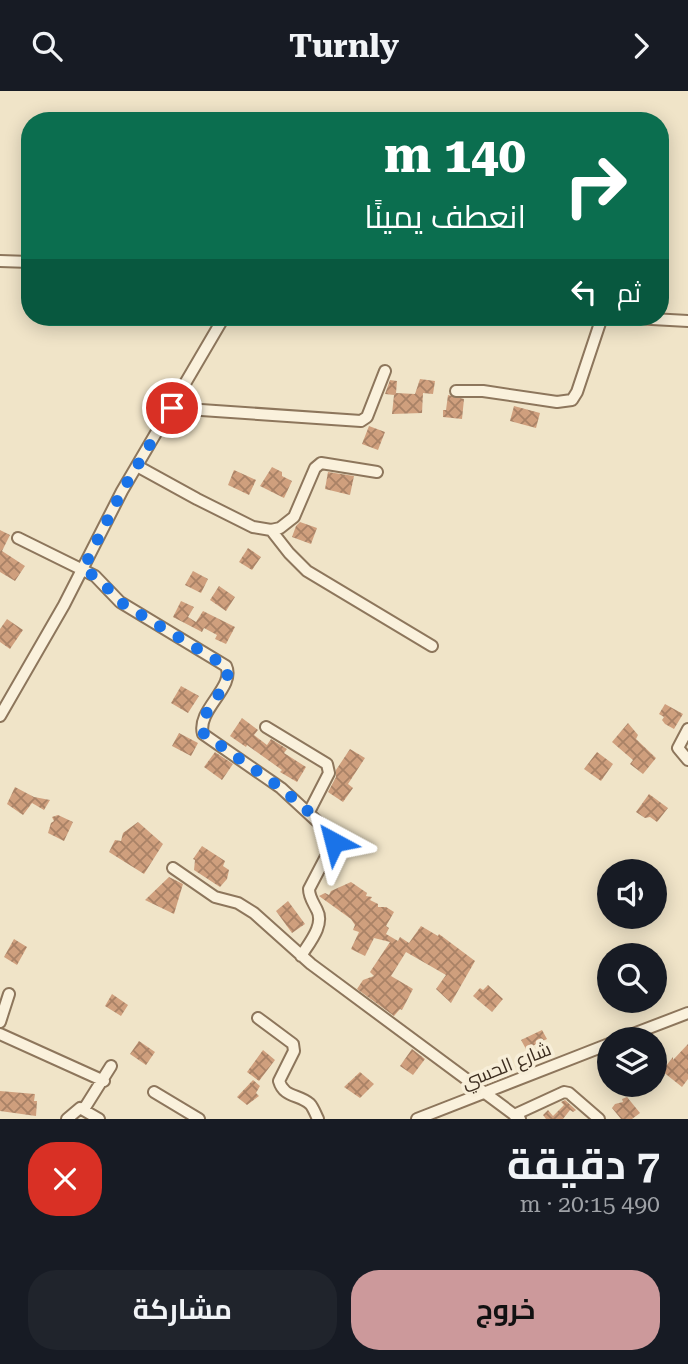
<!DOCTYPE html>
<html lang="ar">
<meta charset="utf-8">
<style>
body{margin:0;font-family:"Roboto Serif",Cairo,serif;background:#20242c;color:#f1f3f6;direction:rtl;height:100vh;display:flex;flex-direction:column;font-size:26px;white-space:nowrap}
*{box-sizing:border-box;margin:0}
p{font-size:23px;color:#9ea1a6}
.icon{flex:none;width:38px;height:38px;fill:none;stroke:currentColor;stroke-width:2;stroke-linecap:round;stroke-linejoin:round}
.map{position:relative;height:1028px;overflow:hidden;direction:ltr}
.panel{display:flex;flex-direction:column;background:#171b24;flex:1}
.panel>*{flex:none}
.banner{position:absolute;left:21px;top:21px;width:648px;height:214px;border-radius:28px;box-shadow:0 4px 18px #0003;direction:rtl;background:#0b6e4f;color:#fff;overflow:hidden}
.buttons{position:absolute;left:597px;top:768px;display:grid;gap:14px}
.buttons a{display:grid;place-items:center;width:70px;height:70px;border-radius:50%;background:#171b24;box-shadow:0 4px 18px #0003;font-size:35px}
.pin{position:absolute;display:grid;place-items:center;width:60px;height:60px;color:#fff;margin:-30px;border:4px solid #fff;border-radius:50%;box-shadow:0 2px 7px #0007}
.me{position:absolute;width:77px;margin:-38px;rotate:322deg;stroke-linejoin:round;filter:drop-shadow(0 0 5px #0008)}
.turn{display:flex;align-items:center;gap:24px;height:147px;padding:0 28px;font-size:32px}
.turn .icon{width:91px;height:91px;stroke-width:2.5}
.turn b{display:block;font-size:49px;line-height:60px}
.then{display:flex;align-items:center;height:66px;padding:0 28px;background:#0003;gap:14px;font-size:26px}
.round{display:grid;place-items:center;flex:none;width:74px;height:74px;border-radius:28px;background:#20242c}
.summary{display:flex;align-items:center;justify-content:space-between;height:119px;padding:0 28px}
h1{font-size:42px;font-weight:700;line-height:52px}
.primary-button{display:flex;gap:14px;margin-top:auto;padding:14px 28px}
.primary-button a{flex:1;height:80px;border-radius:28px;background:#cc999b;color:#111;font-size:28px;font-weight:700;line-height:80px;text-align:center}
.primary-button a+a{background:#20242c;color:#f1f3f6}
header{display:flex;justify-content:space-between;align-items:center;height:91px;padding:0 28px;background:#171b24;font-size:32px;font-weight:700}
.map>svg:first-child{display:block}
</style>
<header><svg class="icon" aria-label="forward" viewBox="0 0 24 24"><path d="M9 5l7 7-7 7"/></svg>Turnly<svg class="icon" aria-label="search" viewBox="0 0 24 24"><circle cx="10" cy="10" r="6"/><path d="M15 15l6 6"/></svg></header>
<div class="map">
<svg width="688" height="1028" viewBox="0 0 688 1028">
<defs>
<pattern id="building-cross-hatch" width="8" height="8" patternUnits="userSpaceOnUse" patternTransform="scale(1.75)"><rect width="8" height="8" fill="#cf9f7d"/><path d="M0 0l8 8M0 8l8-8" fill="none" stroke="#a98266"/></pattern>
</defs>
<rect width="100%" height="100%" fill="#f0e4c8"/>
<path fill="url(#building-cross-hatch)" d="M420,288L435,290L433,303L423,302L422,322L392,323L394,304L385,303L390,289L397,290L396,302L415,303Z
M448,304L464,308L462,328L443,326V319H446Z
M514,315L540,322L536,337L510,330Z
M369,335L385,341L378,359L362,353Z
M272,376L282,381V385L292,390L284,407L260,395Z
M234,379L256,389L249,404L228,394Z
M328,381L354,385L350,404L325,398Z
M300,431L317,437L311,453L292,446L296,435Z
M0,439L10,444L2,460L25,475L15,490L0,481Z
M248,457L261,466L252,479L239,471Z
M193,480L208,488L201,502L185,494Z
M219,495L235,506L226,520L210,509Z
M181,510L194,516L188,526L196,531L203,520L235,536L226,553L215,548L217,544L204,537L202,541L173,526Z
M7,528L23,539L10,558L0,551V538Z
M181,595L199,605L188,622L171,612Z
M665,613L683,623L674,638L665,633L662,629L664,626L659,623Z
M242,627L258,639L254,644L267,654L271,648L287,658L284,662L306,676L297,691L280,681L282,679L247,654L246,656L230,645Z
M628,632L638,644L636,648L656,667L643,683L630,673L633,669L612,651Z
M179,642L198,652L191,665L172,655Z
M350,658L365,667L348,693L353,697L343,711L328,701L336,686V679Z
M215,661L233,673L222,689L204,676Z
M597,661L613,673L601,690L584,678Z
M15,696L34,706L50,709L44,719L32,712L23,724L7,713Z
M649,703L668,717L657,731L650,726L645,727L636,721Z
M58,724L73,731L64,750L48,742L51,732L54,730L52,726Z
M138,731L163,753L144,783L109,761L115,749L121,750L123,742Z
M202,755L225,770L223,775L229,779L227,788L220,796L194,779L195,769L193,768Z
M169,786L183,793L174,823L145,809Z
M351,791L367,802L366,805L372,806L370,809L378,813V816H386L394,821L386,835L389,837L386,843L398,850L400,846L409,852L421,835L438,845L439,843L475,870L451,912L436,898L446,884L406,861L391,885L413,898L402,919L400,918L394,925L357,898L363,889L374,885L370,881L390,851L374,847L365,865L351,858L359,841L353,839L355,834L351,828L319,805L325,802L329,804L331,800Z
M288,810L305,833L292,842L276,820Z
M14,848L27,856L17,874L4,866Z
M488,894L503,908L492,921L473,905L480,897L483,899Z
M112,903L128,914L121,925L105,915Z
M542,939L547,948L526,958L521,949Z
M139,950L155,961L146,974L130,963Z
M688,953V988L682,996L662,980L673,966V969Z
M412,958L425,968L413,984L400,975Z
M263,959L275,969L259,990L247,981Z
M360,981L374,993L360,1007L344,996Z
M253,989L260,995L256,1002L259,1005L247,1014L237,1006Z
M0,1000L35,1003L34,1010H37L36,1025L0,1020Z
M627,1006L640,1022L632,1028H621L612,1017L615,1013L623,1011L622,1008Z
M565,1009L576,1019L573,1021L570,1019L563,1028H546L543,1024L548,1019L553,1025L564,1014L561,1011Z"/>
<g fill="none" stroke-linecap="round" stroke-linejoin="round">
<g stroke="#8d765c" stroke-width="14">
<path id="minor" d="M0,170L30,171
M616,226L688,230
M456,300H483L557,311L572,309L577,301L602,226
M172,317L361,330L367,326L385,280
M137,375L197,408L253,436L271,439L280,437L294,426L315,377L321,372L377,381
M271,439L289,462L307,480L432,555
M18,447L95,485L120,511L226,575C236,596 196,619 203,643L281,697L333,745L332,754L309,798C309,806 313,811 317,819C325,834 309,852 301,865
M0,625L64,514L122,400L224,226
M266,636L327,673L329,682L309,721
M688,638L678,657L688,669
M173,777L215,806L238,812L254,822L311,873L520,1028
M258,927L293,953L294,960L279,990C284,1007 299,1003 310,1013C313,1016 316,1024 318,1028
M0,931L9,903
M0,943L104,990
M620,948L688,922
M154,1001L199,1028
M84,1018L111,975
M514,1024L564,1001L569,1002L599,1028
M67,1028L80,1017L99,1028
M417,1028L609,953"/>
</g>
<use href="#minor" stroke="#faf1dc" stroke-width="10"/>
</g>
<g fill="none" stroke-linecap="round" stroke-linejoin="round">
<path stroke="#1a73e8" stroke-width="12" stroke-dasharray="0 21.6" d="M172,317L122,400L83,478L100,489L120,511L226,575C236,596 195,619 204,643L281,697L330,739L334,751"/>
</g>
<g text-anchor="middle" stroke-width="7" stroke-linejoin="round" paint-order="stroke">
<g font-size="19" fill="#3d2e20" stroke="#f7eed8">
<text transform="translate(506 974) rotate(-22)" y="7">شارع الحسي</text>
</g>
</g>
</svg>
<div class="buttons">
<a><svg class="icon" aria-label="sound" viewBox="0 0 24 24"><path d="M4 9h4l5-4v14l-5-4H4zM17 9q2 3 0 6"/></svg></a>
<a><svg class="icon" aria-label="search" viewBox="0 0 24 24"><circle cx="10" cy="10" r="6"/><path d="M15 15l6 6"/></svg></a>
<a><svg class="icon" aria-label="layers" viewBox="0 0 24 24"><path d="M12 4l9 5-9 5-9-5zM3 14l9 5 9-5"/></svg></a>
</div>
<div class="pin" style="left:172px;top:317px;background:#d93025"><svg class="icon" aria-label="arrive" viewBox="0 0 24 24"><path d="M6 21V4h12l-3 4 3 4H6"/></svg></div>
<svg class="me" style="left:334px;top:751px" viewBox="-20 -20 40 40"><path d="M0-17L14 15 0 8-14 15z" fill="#1a73e8" stroke="#fff" stroke-width="4"/></svg>
<div class="banner">
<div class="turn"><svg class="icon" aria-label="right" viewBox="0 0 24 24"><path d="M7 20v-9h11M14 6l5 5-5 5"/></svg><div><b>140 m</b>انعطف يمينًا</div></div>
<div class="then">ثم<svg class="icon" aria-label="left" viewBox="0 0 24 24"><path d="M17 20v-9H6M10 6l-5 5 5 5"/></svg></div>
</div>
</div>
<section class="panel">
<div class="summary"><div><h1>7 دقيقة</h1><p>490 m · 20:15</p></div><a class="round" style="background:#d93025;color:#fff"><svg class="icon" aria-label="close" viewBox="0 0 24 24"><path d="M6 6l12 12M18 6L6 18"/></svg></a></div>
<div class="primary-button"><a>خروج</a><a>مشاركة</a></div>
</section>
